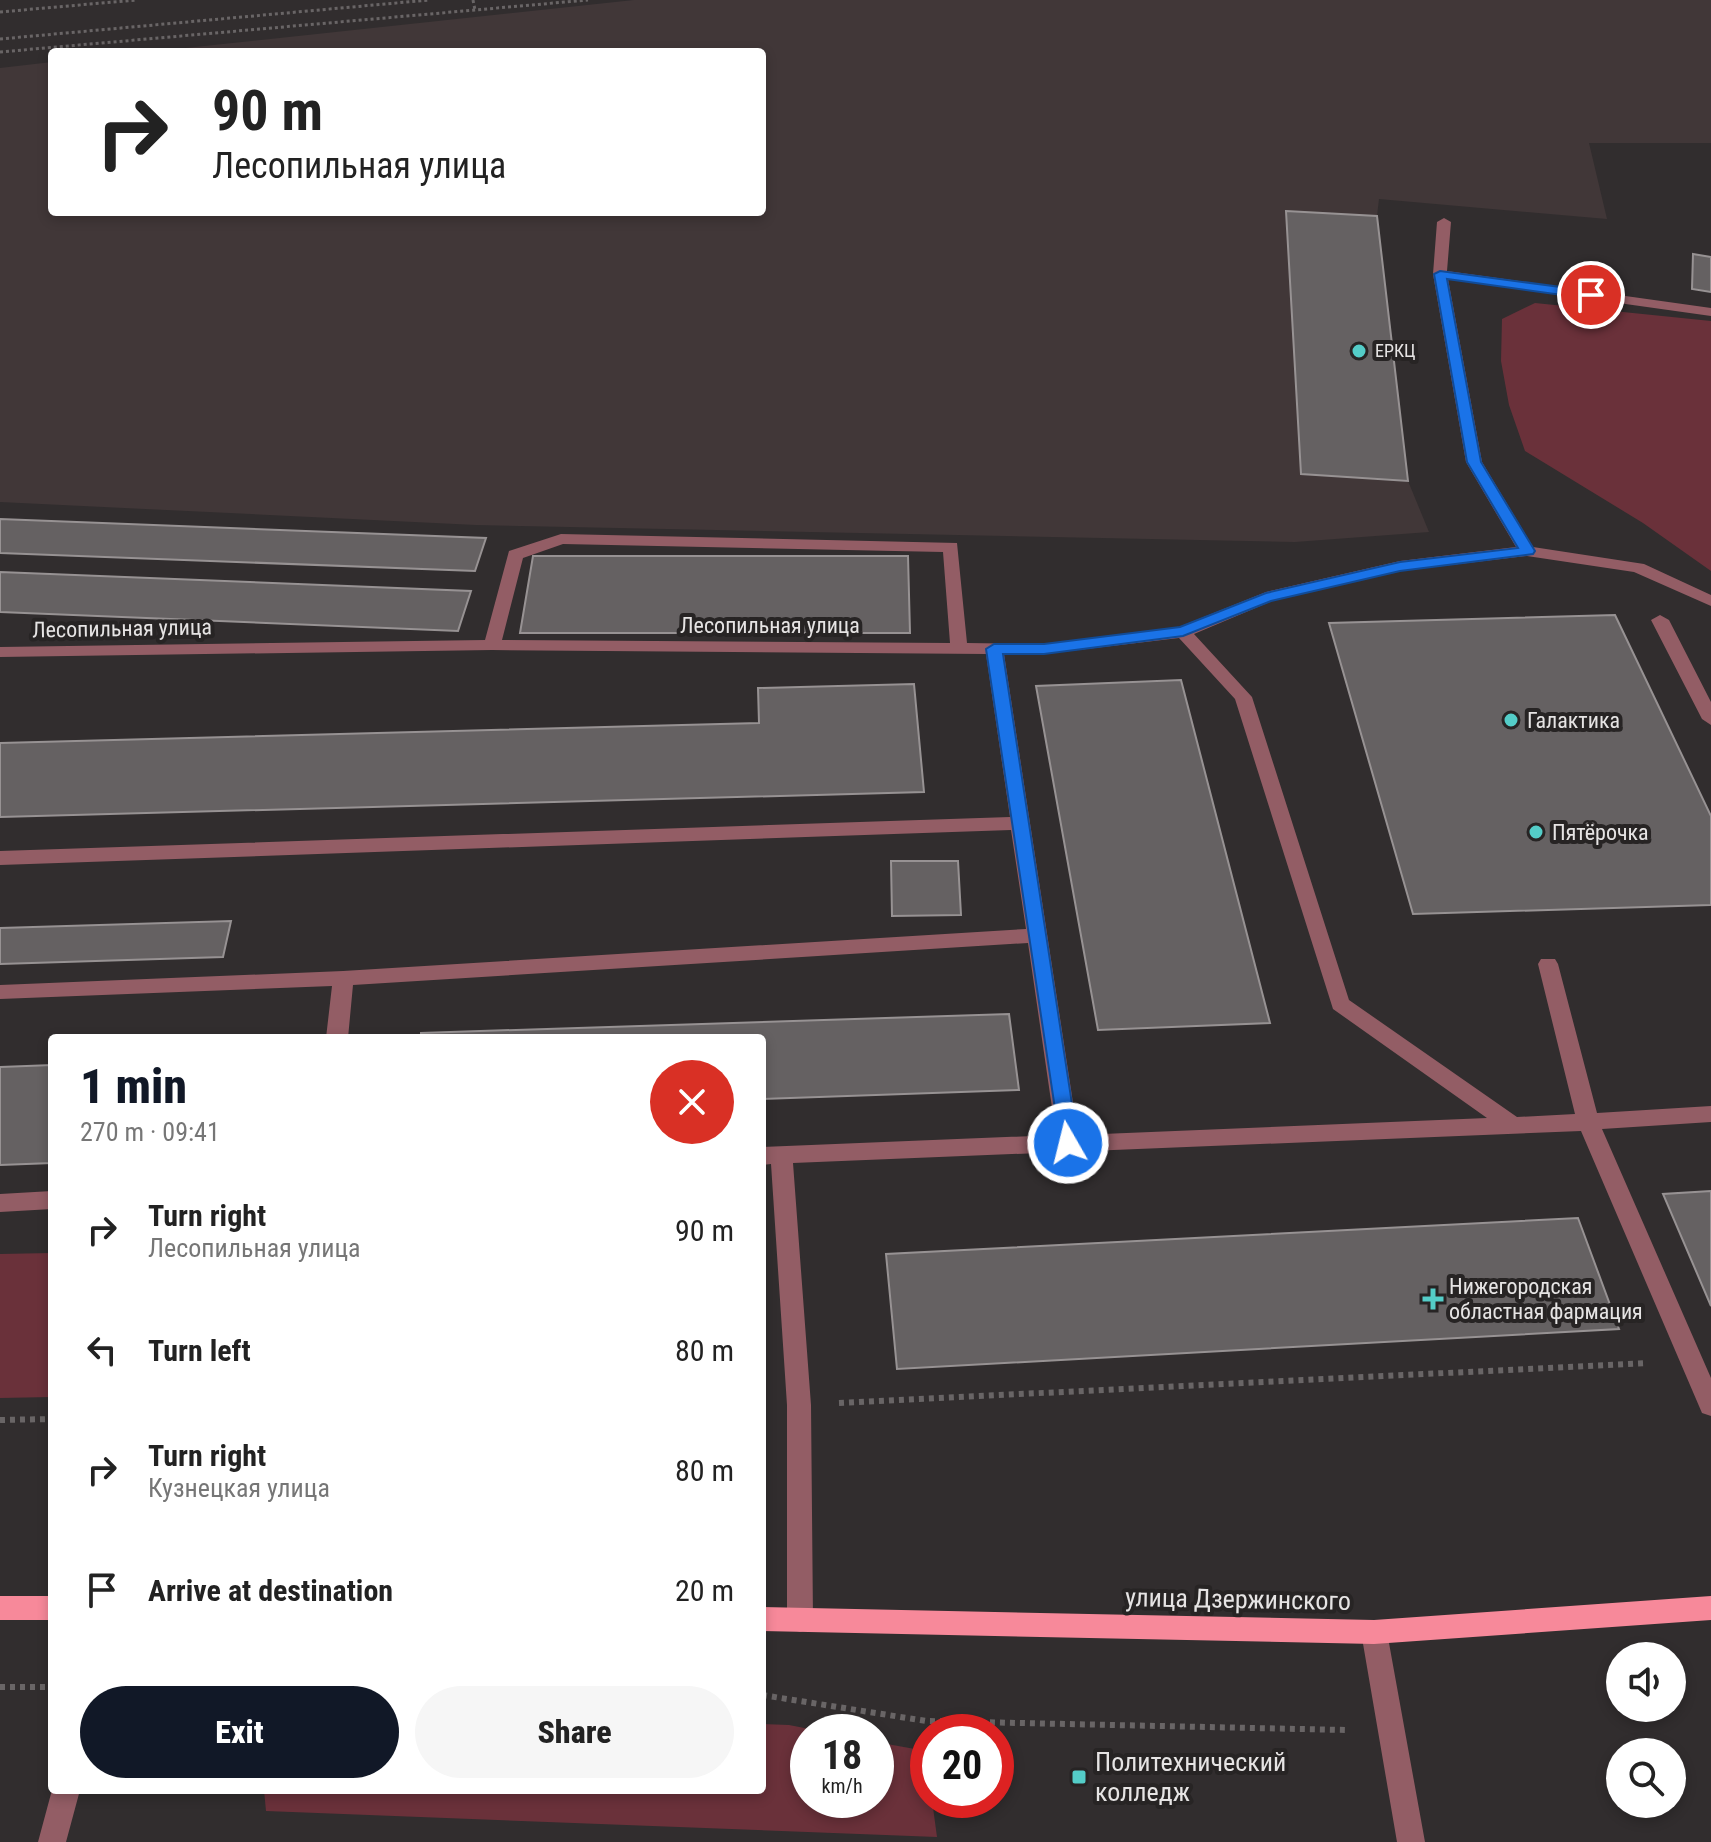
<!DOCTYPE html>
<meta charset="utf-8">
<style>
body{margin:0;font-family:"Roboto Condensed",sans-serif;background:#f6f6f6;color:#222;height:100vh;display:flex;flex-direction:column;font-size:30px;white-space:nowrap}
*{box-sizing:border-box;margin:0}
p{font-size:26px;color:#767676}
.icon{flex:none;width:44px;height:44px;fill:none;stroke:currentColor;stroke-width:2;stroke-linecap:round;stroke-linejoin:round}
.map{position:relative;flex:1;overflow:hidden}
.panel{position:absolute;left:48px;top:1034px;width:718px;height:760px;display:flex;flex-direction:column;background:#fff;border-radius:8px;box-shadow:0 4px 12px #0003}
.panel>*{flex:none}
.hud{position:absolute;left:48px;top:48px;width:718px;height:168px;border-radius:8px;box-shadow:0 4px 12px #0003;background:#fff;color:#222;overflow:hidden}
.controls{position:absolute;left:1606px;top:1642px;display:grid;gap:16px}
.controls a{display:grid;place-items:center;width:80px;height:80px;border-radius:50%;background:#fff;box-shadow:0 4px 12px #0003;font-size:40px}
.speed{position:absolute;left:790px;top:1714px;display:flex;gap:16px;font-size:40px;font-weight:700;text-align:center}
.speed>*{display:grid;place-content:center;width:104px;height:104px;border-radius:50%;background:#fff;box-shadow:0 4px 12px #0003;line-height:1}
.speed small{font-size:20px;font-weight:400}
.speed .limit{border:12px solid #d22;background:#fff;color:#111}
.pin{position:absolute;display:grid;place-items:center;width:68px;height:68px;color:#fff;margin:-34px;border:4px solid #fff;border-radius:50%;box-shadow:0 2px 8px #0007}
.me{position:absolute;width:88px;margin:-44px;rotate:352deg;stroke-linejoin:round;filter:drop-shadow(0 0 6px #0008)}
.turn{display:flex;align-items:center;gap:28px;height:168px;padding:0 32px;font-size:36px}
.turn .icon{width:104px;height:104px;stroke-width:2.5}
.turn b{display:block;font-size:56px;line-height:68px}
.round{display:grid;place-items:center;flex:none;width:84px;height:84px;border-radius:42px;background:#f6f6f6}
.head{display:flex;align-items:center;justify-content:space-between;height:136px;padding:0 32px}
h1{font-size:48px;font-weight:800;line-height:60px;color:#111827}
.button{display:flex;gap:16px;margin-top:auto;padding:16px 32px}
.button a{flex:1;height:92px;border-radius:48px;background:#111827;color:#fff;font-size:32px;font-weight:800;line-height:92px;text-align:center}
.button a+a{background:#f6f6f6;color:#222}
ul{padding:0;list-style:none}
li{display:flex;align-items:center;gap:24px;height:120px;padding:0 32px}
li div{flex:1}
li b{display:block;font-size:30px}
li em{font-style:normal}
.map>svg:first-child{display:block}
</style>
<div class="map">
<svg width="1711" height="1842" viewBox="0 0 1711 1842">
<rect width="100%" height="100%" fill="#312d2e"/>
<path fill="#413738" d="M634,0H1711V143H1589L1607,219L1379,199L1377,216L1408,481L1429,532L1295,542L476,525L0,502V68L52,62V212H762V52H148Z"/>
<path fill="#6a313a" d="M1535,303L1711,321V571L1643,523L1525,451L1509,405L1501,361L1502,319Z
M52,1253V1397L0,1398V1254Z
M762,1724L789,1725L825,1732H808V1800H876V1742L926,1751L928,1800H932L937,1837L266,1811L264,1790H762Z"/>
<path fill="#656162" stroke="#979293" stroke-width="2" d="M1286,211L1377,216L1408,481L1301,474Z
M1693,254L1711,257V292L1692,289Z
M0,519L486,538L475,571L0,553Z
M533,556H908L910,633H520Z
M0,572L471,591L458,631L0,612Z
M1615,615L1711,816V905L1413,914L1329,623Z
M1181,680L1270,1023L1098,1030L1036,686Z
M914,684L924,792L0,817V743L759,723L758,688Z
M891,861H958L961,915L892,916Z
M231,921L223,957L0,964V928Z
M1009,1014L1019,1090L762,1099V1038H421V1033Z
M52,1065V1163L0,1165V1067Z
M1711,1191V1306L1663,1194Z
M1578,1218L1619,1329L897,1369L886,1254Z"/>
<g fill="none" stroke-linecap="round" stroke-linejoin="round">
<path stroke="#696566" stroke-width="3" stroke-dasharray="3 3" stroke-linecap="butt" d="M473,0L475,10
M0,12L136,0
M0,39L429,0
M0,52L588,0"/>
<path stroke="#696566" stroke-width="6" stroke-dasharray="5 5" stroke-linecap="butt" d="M839,1403L1648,1363
M0,1420L52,1419
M0,1687H52
M762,1695L926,1721L1347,1730"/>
<path fill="#935d65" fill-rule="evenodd" d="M1444,218L1451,222L1447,271L1711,308V316L1448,279L1482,462L1533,547L1644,564L1711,595V606L1634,572L1527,556L1400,571L1272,601L1194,634L1252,697L1349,1000L1517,1117L1575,1114L1538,964L1541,959H1555L1558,964L1597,1113L1711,1106V1122L1602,1129L1711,1378V1416L1702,1413L1699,1406L1581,1131L793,1163L811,1405L813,1620L809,1629L800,1632L791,1629L787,1620V1405L771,1164L762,1165V1147L1056,1135L1028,943L353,985L348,1038H326L332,986L0,999V985L343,971L1026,929L1011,830L0,865V851L1010,817L986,654L492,650L0,657V647L485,640L509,551L561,534L957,543L967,643L1044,644L1179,627L1266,592L1400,561L1516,547L1466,462L1433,274L1437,222ZM563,544L943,552L950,643L502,640L523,558ZM1179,638L1235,699L1333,1009L1487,1118L1078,1135L1004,654H1044Z
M1660,615L1669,620L1711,702V725L1702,719L1651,620Z
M52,1191V1209L0,1212V1194Z
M1374,1620L1383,1623L1387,1632L1425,1842H1397L1361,1632L1365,1623Z
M52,1790H80L66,1842H38Z"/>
<path fill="#f7899a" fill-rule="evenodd" d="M0,1596H52V1620H0Z
M1711,1596V1620L1374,1644L762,1631V1607L1374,1620Z"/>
</g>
<path fill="#1a73e8" stroke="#114b97" stroke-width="2" d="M1440,271L1591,291L1597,295L1591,299L1447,279L1481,462L1535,551L1533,554L1400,571L1271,601L1183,636L1044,654H1003L1078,1143L1075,1149H1061L986,649L994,644H1044L1180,627L1266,593L1400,562L1518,548L1467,462L1434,274Z"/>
<g fill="#54cdc8" stroke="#272424" stroke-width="3">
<circle cx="1359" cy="351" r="8"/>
<circle cx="1511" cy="720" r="8"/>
<circle cx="1536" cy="832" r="8"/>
<path d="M1429 1287h8v8h8v8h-8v8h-8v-8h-8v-8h8z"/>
<rect x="1071" y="1769" width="16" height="16" rx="4"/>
</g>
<g text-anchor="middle" stroke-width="8" stroke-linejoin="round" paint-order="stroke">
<g font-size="18" fill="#e6e4e4" stroke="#272424" text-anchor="start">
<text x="1375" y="357">ЕРКЦ</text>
</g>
<g font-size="22" fill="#e6e4e4" stroke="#272424">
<text x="770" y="633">Лесопильная улица</text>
<text transform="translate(122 628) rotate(-1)" y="8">Лесопильная улица</text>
</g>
<g font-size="22" fill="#e6e4e4" stroke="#272424" text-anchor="start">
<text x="1527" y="728">Галактика</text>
<text x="1552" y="840">Пятёрочка</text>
<text x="1449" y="1294">Нижегородская<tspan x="1449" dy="25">областная фармация</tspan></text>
</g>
<g font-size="26" fill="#e6e4e4" stroke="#272424">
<text transform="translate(1238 1599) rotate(1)" y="9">улица Дзержинского</text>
</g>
<g font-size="26" fill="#e6e4e4" stroke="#272424" text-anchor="start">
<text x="1095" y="1771">Политехнический<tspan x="1095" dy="30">колледж</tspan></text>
</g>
</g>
</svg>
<div class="controls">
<a><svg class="icon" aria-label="sound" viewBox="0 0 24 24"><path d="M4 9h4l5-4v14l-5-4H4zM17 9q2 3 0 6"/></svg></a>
<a><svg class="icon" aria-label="search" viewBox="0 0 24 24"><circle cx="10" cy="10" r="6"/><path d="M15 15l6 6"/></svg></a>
</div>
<div class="speed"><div>18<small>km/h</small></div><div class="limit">20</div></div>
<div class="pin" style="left:1591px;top:295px;background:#d93025"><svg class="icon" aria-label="arrive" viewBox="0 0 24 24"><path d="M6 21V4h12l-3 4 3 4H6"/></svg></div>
<svg class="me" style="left:1068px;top:1143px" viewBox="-20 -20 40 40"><circle r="17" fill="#1a73e8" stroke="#fff" stroke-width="3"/><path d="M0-11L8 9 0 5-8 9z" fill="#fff"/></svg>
<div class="hud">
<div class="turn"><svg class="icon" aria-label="right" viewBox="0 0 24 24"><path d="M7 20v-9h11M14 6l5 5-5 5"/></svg><div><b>90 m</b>Лесопильная улица</div></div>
</div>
<section class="panel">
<div class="head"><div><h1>1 min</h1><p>270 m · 09:41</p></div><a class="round" style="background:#d93025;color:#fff"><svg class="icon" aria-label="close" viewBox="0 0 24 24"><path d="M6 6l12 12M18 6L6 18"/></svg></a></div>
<ul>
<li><svg class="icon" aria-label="right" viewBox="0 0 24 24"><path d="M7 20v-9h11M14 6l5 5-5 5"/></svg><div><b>Turn right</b><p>Лесопильная улица</p></div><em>90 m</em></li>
<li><svg class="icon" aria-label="left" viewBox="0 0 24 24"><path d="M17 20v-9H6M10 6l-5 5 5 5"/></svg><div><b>Turn left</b></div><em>80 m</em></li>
<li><svg class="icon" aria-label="right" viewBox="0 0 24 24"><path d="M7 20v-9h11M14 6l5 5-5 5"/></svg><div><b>Turn right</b><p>Кузнецкая улица</p></div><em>80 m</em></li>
<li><svg class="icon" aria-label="arrive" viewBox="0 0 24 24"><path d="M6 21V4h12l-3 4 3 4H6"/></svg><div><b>Arrive at destination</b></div><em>20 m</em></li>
</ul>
<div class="button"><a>Exit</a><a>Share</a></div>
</section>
</div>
